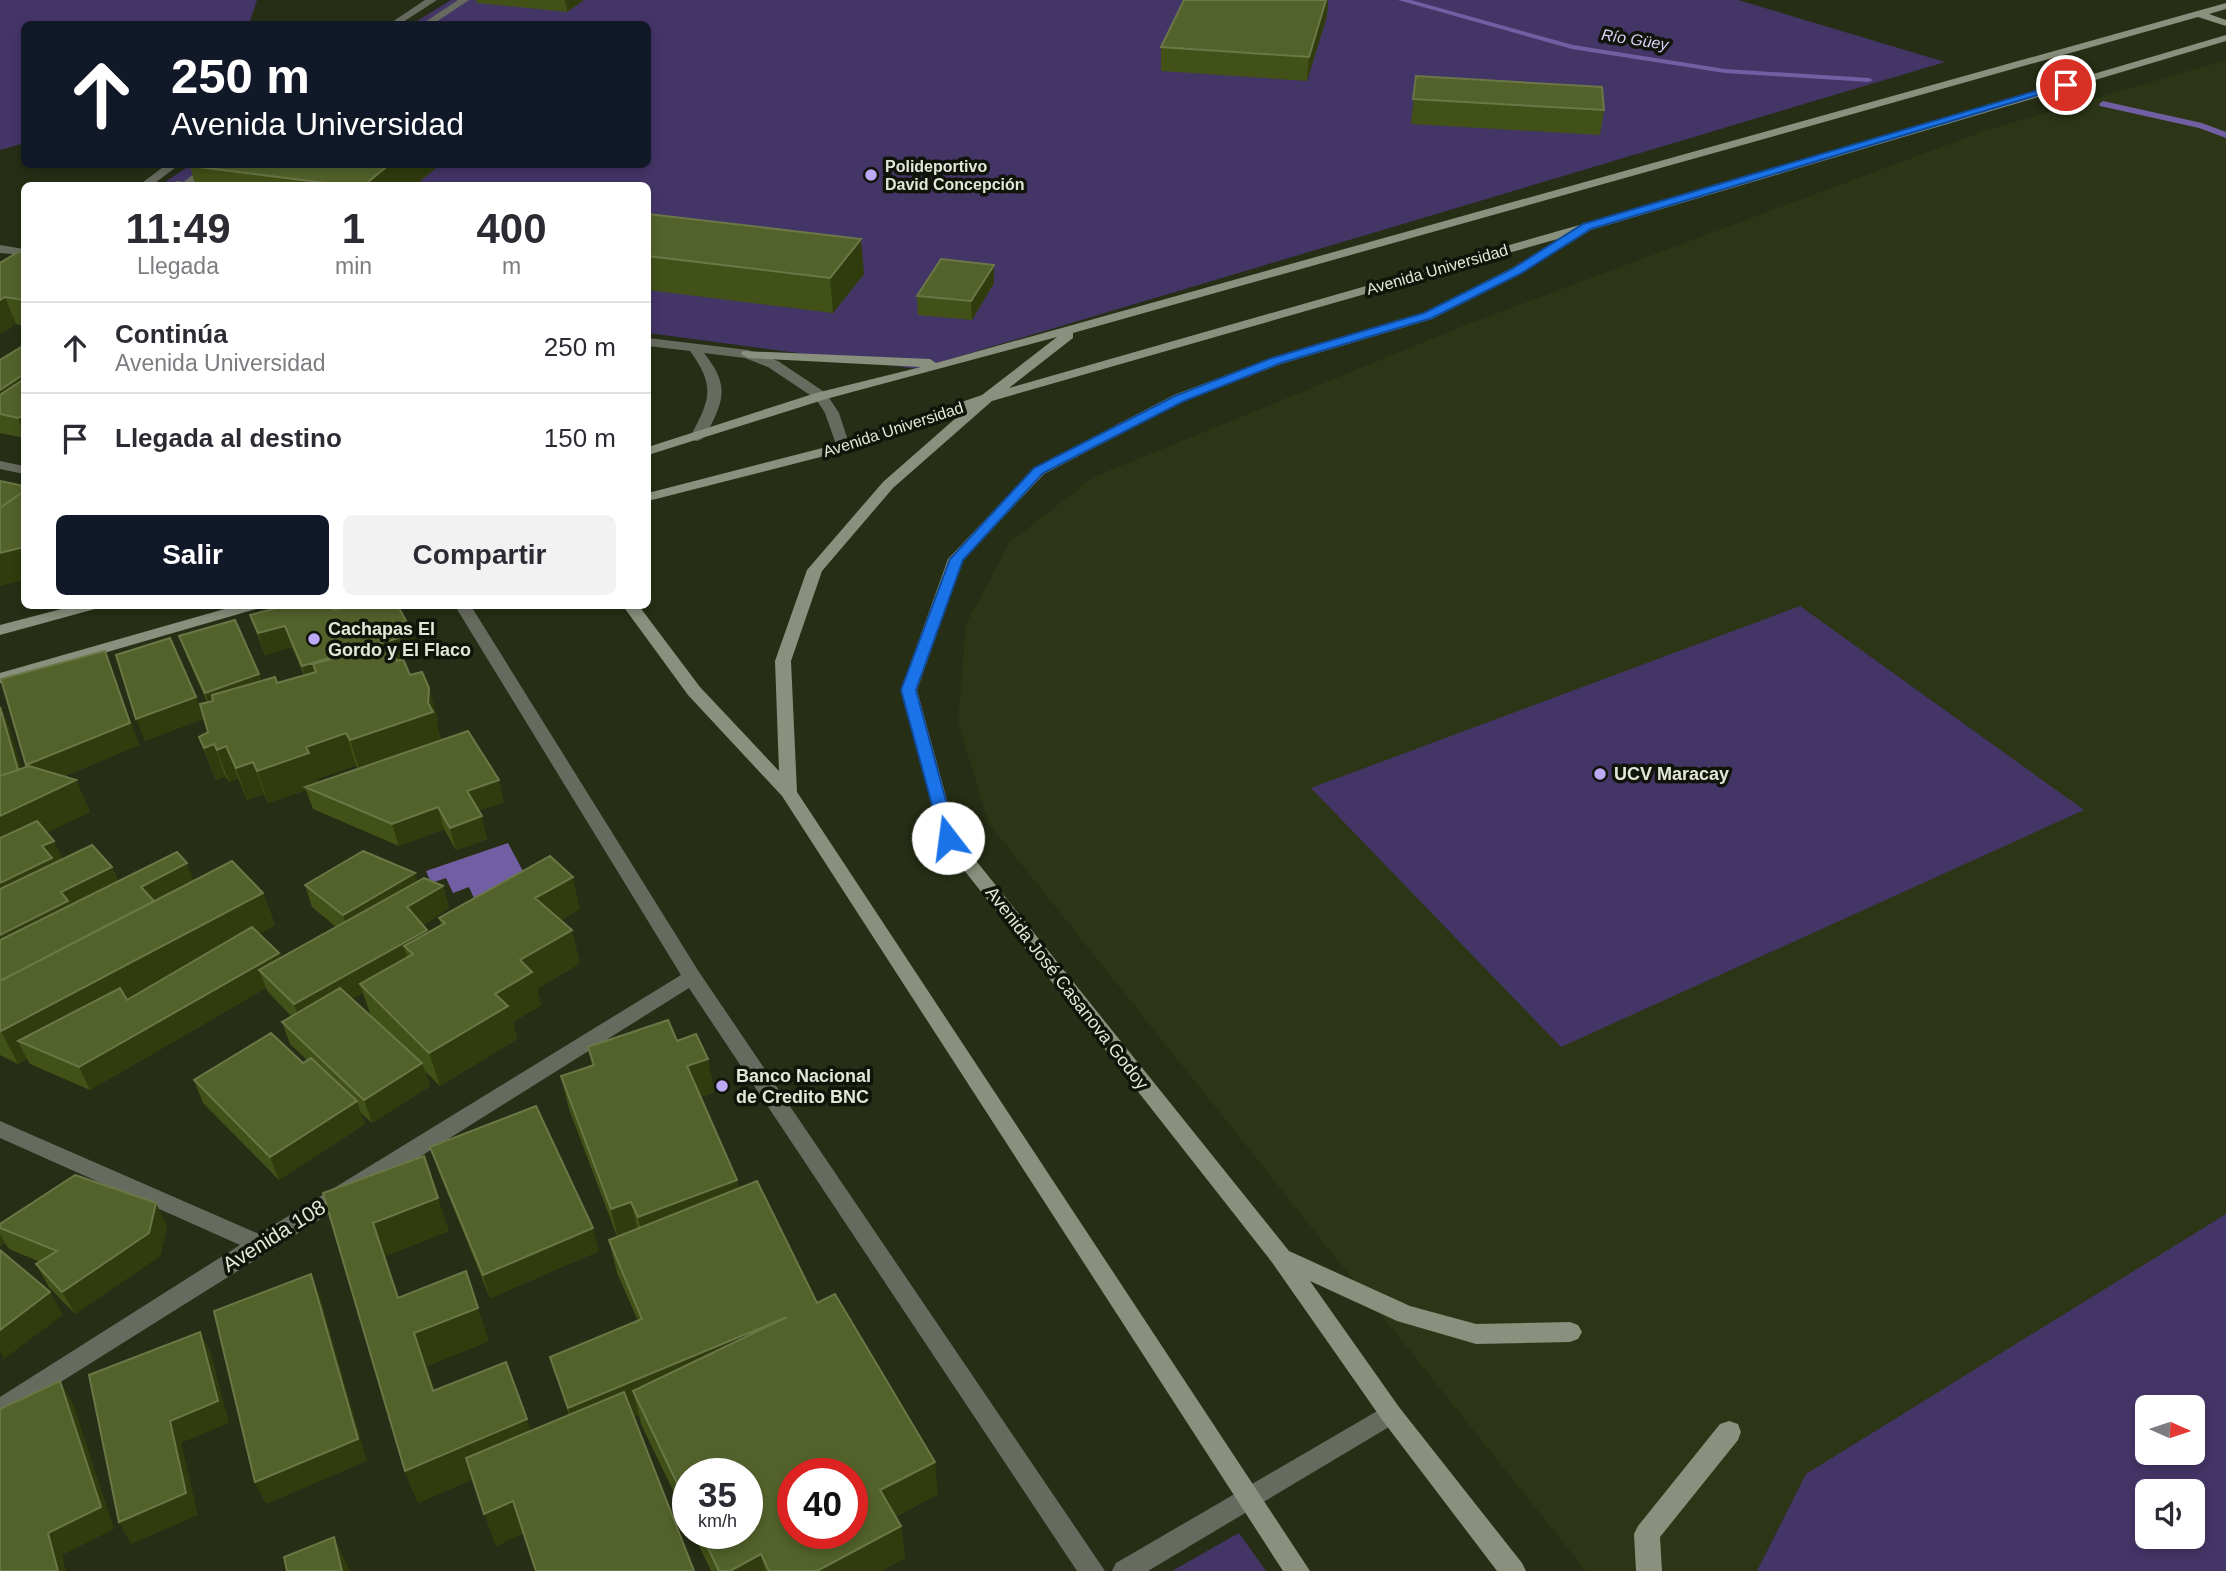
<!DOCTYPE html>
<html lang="es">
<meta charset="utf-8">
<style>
body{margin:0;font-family:Helvetica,sans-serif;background:#f2f2f3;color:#2b2b33;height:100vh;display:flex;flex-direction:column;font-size:26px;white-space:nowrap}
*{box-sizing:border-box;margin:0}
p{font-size:23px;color:#7c7c81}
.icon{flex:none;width:38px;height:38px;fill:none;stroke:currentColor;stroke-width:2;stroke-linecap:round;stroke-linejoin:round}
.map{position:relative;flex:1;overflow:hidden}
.panel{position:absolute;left:21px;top:182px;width:630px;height:427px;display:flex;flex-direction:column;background:#fff;border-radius:10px;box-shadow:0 4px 10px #0003}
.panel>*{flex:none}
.guide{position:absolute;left:21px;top:21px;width:630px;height:147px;border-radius:10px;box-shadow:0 4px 10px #0003;background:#111827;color:#fff;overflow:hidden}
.needle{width:46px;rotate:93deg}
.fabs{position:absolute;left:2135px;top:1395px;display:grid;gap:14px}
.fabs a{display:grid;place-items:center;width:70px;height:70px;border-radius:10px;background:#fff;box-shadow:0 4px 10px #0003;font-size:35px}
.speed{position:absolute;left:672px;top:1458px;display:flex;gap:14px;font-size:35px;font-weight:700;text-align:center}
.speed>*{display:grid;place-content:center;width:91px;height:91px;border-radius:50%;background:#fff;box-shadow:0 4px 10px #0003;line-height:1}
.speed small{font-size:18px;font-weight:400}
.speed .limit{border:10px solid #d22;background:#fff;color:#111}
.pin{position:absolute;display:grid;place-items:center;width:60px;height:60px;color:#fff;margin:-30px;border:4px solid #fff;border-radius:50%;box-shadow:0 2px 7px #0007}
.me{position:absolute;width:77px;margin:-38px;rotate:345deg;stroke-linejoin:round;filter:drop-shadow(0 0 5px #0008)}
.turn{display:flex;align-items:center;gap:24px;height:147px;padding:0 35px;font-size:32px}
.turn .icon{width:91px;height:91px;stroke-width:2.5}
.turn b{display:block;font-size:49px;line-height:60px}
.eta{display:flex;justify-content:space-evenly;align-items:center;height:119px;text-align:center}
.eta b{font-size:42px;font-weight:700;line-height:49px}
.cta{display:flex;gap:14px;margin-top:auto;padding:14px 35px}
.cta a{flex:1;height:80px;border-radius:10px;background:#111827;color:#fff;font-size:28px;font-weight:700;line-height:80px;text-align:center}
.cta a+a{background:#f2f2f3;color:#2b2b33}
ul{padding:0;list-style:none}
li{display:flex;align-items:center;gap:21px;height:91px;padding:0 35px;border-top:2px solid #e1e1e2}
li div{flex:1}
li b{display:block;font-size:26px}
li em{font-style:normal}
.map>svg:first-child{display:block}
</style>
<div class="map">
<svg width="2226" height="1571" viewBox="0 0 2226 1571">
<rect width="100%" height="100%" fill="#262e15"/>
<path fill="#2c3616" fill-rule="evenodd" d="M2226,60V1571H1586L989,824L958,723L966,624L1010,542L1094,477L1468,324L1984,131ZM2147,1407H2193V1452H2147ZM2147,1491H2193V1536H2147Z"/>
<path fill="#443567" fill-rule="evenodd" d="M0,0H257L249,24H24V143L0,150Z
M451,0H1738L1945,62L917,369L648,333V186H159L192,164H648V24H412Z
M1800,606L2084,810L1561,1047L1311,788Z
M2226,1214V1571H1757L1806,1474ZM2193,1407V1452H2147V1407ZM2193,1491V1536H2147V1491Z
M1239,1533L1266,1571H1172Z"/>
<path fill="#725ea2" d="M508,843L531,886L477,905L469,887L453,893L446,878L431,883L426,871Z"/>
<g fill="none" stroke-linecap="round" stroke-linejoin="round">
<path fill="#725ea2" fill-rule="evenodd" d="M1398,0H1411L1573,45L1725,69L1869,78L1873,80L1869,82L1725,73L1572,49Z
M2103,101L2202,123L2226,132V138L2199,128L2100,106L2099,104Z"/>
<path fill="#676b5f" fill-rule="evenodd" d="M425,0H437L400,24H389Z
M458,0H469L433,24H422Z
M167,164H180L151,186H138Z
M207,164H220L191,186H178Z
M0,245L24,249V255L0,253Z
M648,338L748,350L778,361L826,393L839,413L850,447L843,451L838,450L825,413L816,399L768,367L745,358L704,353C725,380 727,394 711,425C707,432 705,439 697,441L692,440L690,437C710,400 716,387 690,351L648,346Z
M0,461L24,466V474L0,469Z
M455,606H471L699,972L1105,1571H1077L689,988L0,1420V1397L240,1245L0,1138V1121L259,1234L681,975Z
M1391,1403L1399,1407L1403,1414L1399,1421L1148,1571H1112L1116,1563Z"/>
<path fill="#89907d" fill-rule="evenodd" d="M2226,3V9L2209,14L2226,20V26L2198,17L1073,333V338L1009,388L1583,224L2226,35V41L1591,230L1520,274L1432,319L1281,364L1184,401L1044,474L963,560L917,690L957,837L1289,1251L1410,1306L1476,1324L1570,1322L1578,1325L1582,1332L1578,1339L1570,1342L1476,1344L1397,1321L1310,1281L1399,1407L1522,1563L1526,1571H1497L1383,1421L1271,1261L942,842L901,690L948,559L1034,468L1174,395L1271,358L1424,313L1512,268L1561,238L992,401L893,488L822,571L791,661L797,792L1310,1571H1283L782,796L688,695L623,606H639L700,687L779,771L775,661L807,570L883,482L965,410L848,450L648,501V493L838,444L982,395L1057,337L826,399L648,455V447L816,393L921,367L748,358L741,354L743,351L930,359L936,363Z
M73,606H97L95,609L0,635V625Z
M235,606H258L256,609L0,683V673Z
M1729,1421L1738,1424L1741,1432L1738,1440L1660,1537L1662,1571H1636L1634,1534L1638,1526L1720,1424Z"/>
</g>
<path fill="#425117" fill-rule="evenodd" d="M476,0H584L567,12L477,3Z
M1184,0H1328L1327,16L1307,81L1161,71V47Z
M1416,76L1604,110L1600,135L1411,124Z
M191,164H441L414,186H172L195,184L190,166Z
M648,214L864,274L833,313L648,290Z
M24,253V326L16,324L0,334V263Z
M994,265V283L972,320L918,315L917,296Z
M24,346V438L0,433V360Z
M334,610L419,655L404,660L410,675L438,719L437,726L441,740L504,802L478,811L487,839L456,850L444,829L399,846L313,809L306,790L268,803L264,794L247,800L238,778L229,782L225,776L216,780L199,737L208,732L207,702L187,657L179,636L262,681L277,683L304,675L292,647L265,655L250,615ZM356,765L358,769L318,782L317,779Z
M105,651L139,745L64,776L76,780L90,812L47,832L54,841L62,859L112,867L118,881H194L263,893L275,925L259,934L281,957L336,927L312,907L305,885L418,881L443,886L449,908L423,925L428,932L441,925L439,918L580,909L561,920L580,963L537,989L541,1005L513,1022L517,1039L440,1086L425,1071L430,1086L372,1123L361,1113L365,1124L279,1180L203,1103L194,1080L303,1063L307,1060L290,1044L282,1022L291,1016L268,992L266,988L90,1090L30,1064L27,1059L18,1064L0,1055V706L9,727L21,769L27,767ZM363,993L371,1016L352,999Z
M677,1041L708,1059L714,1092L701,1097L739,1188L817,1303L938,1494L895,1517L901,1526L905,1558L881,1571H711L693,1533H747L688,1474V1522L641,1424L639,1415L633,1417L523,1533L496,1546L473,1479L418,1503L405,1471L323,1193L449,1231L385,1256L399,1298L489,1341L427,1366L434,1390L531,1431L569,1415L550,1357L638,1321L617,1273L609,1240L617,1236L569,1109L561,1076L592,1065L588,1047Z
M430,1147L599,1251L490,1298L438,1170Z
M0,1224L167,1226L160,1256L75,1314L49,1287L36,1264L40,1262L9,1249L5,1243L0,1246Z"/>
<path fill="#303c0d" d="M565,0H584L567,12Z
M1326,0H1328L1327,16L1307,81L1309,57Z
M390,164H441L414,186H363Z
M861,239L864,274L833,313L830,278Z
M994,265V283L972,320L971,301Z
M5,297L16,324L0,334V300Z
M24,374V398L0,414V390Z
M24,414V435L18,418Z
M24,547V580L0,586V553Z
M285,626L292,647L265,655L258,633Z
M413,634L419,655L309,687L302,666Z
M105,651L139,745L36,787L26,765Z
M259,674L267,695L212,715L205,693Z
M429,688L438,719L437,726L442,743L360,772L350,740L428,703Z
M196,697L204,719L145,741L136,719Z
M0,706L9,727L30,798L0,807Z
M346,733L356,765L317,779L319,785L305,787L306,790L268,803L257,771L306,747Z
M214,744L225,776L216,780L204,748Z
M226,746L238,778L229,782L217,750Z
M253,762L264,794L247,800L236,768Z
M76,780L90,812L0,855V816Z
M499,780L504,802L472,813L467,791Z
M438,807L444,829L399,846L392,824Z
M482,816L487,839L456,850L450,828Z
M54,841L64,863L0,911V883L42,846Z
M187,863L196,886L150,909L141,887Z
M112,867L122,889L0,963V935L61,892Z
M415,873L422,896L350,938L343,915Z
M573,877L580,909L543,930L535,898Z
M443,886L449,908L414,930L407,907Z
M263,893L275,925L41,1051L18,1041L27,1059L18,1064L1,1031Z
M427,930L434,952L413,954L404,946L410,966L360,984L363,993L302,1027L294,1004Z
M572,930L580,963L537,989L541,1005L513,1022L517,1039L440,1086L429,1053L495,994L520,960Z
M279,953L288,976L259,970L266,988L90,1090L79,1067Z
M708,1059L714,1092L694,1099L687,1066Z
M422,1063L430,1086L372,1123L364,1100Z
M357,1101L365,1124L279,1180L270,1157Z
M737,1180L744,1213L646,1250L638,1217Z
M438,1198L449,1231L385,1256L410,1331L398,1298L373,1223Z
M631,1202L639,1235L619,1242L611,1209Z
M156,1203L167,1226L160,1256L75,1314L62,1292Z
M593,1228L599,1251L490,1298L483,1275Z
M0,1234L5,1243L0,1246Z
M311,1274L320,1296L367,1461L266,1504L255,1482Z
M50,1292L63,1315L4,1359L0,1351V1330Z
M478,1308L489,1341L427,1366L445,1423L433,1391L414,1333Z
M787,1317L633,1391L639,1415L578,1440L568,1408Z
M200,1332L211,1354L229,1423L181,1443L198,1515L131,1544L119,1522L170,1421Z
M60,1381L73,1403L114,1529L62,1555L66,1571H58L48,1533Z
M527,1419L537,1451L418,1503L405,1471Z
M935,1462L938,1494L885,1522L880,1490Z
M513,1501L524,1533L496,1546L484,1514Z
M901,1526L905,1558L881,1571H817Z
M334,1537L349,1569L350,1571H342Z
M761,1554L765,1571H730Z"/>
<path fill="#53622b" stroke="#6a7746" stroke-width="2" fill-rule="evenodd" d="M1184,0H1326L1309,57L1161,47Z
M1416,76L1602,87L1604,110L1413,99Z
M191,164H390L363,186H350L190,166Z
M177,182L206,186H172Z
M648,214L861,239L830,278L648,256Z
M18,252L24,253V300L5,297L0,300V263Z
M941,259L994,265L971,301L917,296Z
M23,346H24V374L0,390V360Z
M24,379V414L18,418L0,414V395Z
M0,481L24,486V491L0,508Z
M24,491V547L0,553V508Z
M284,606H332L334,610L349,606H398L413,634L302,666L285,626L258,633L250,615Z
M235,620L259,674L205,693L179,636Z
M170,638L196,697L136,719L116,655Z
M391,648L397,661L403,659L410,675L422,672L429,688L428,703L433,712L350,740L346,733L306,747L309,753L257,771L253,762L236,768L226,746L217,750L214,744L204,748L199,737L208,732L200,704L213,701L212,695L275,677L277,683L316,672L313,664L366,649L368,654Z
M105,651L130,723L26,765L1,679Z
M0,707L18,770L0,776Z
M468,731L499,780L467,791L482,816L450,828L438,807L392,824L305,787Z
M29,766L76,780L0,816V776Z
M37,821L54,841L42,846L52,858L0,883V838Z
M92,845L112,867L61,892L68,901L0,935V889Z
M363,851L415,873L343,915L305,885Z
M177,852L187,863L141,887L154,901L0,981V940Z
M550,856L573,877L535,898L572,930L520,960L532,972L495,994L508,1006L429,1053L360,984L413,954L404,946L445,923L439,918Z
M232,861L263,893L1,1031L0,1030V981Z
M424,878L443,886L407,907L427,930L294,1004L259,970Z
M252,927L279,953L79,1067L18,1041L120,988L127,1000Z
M340,988L422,1063L364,1100L282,1022Z
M668,1020L677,1041L696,1034L708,1059L687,1066L737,1180L638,1217L631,1202L611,1209L561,1076L594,1065L588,1047Z
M271,1033L303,1063L311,1058L357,1101L270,1157L194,1080Z
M536,1106L593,1228L483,1275L430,1147Z
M424,1156L438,1198L373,1223L398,1298L466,1271L478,1308L414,1333L433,1391L506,1362L527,1419L405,1471L323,1193Z
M75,1175L156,1203L149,1233L62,1292L36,1264L57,1251L0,1228V1224Z
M757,1181L817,1303L835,1294L935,1462L880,1490L901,1526L817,1571H769L761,1554L730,1571H719L701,1533H747V1474H688V1506L633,1391L787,1317L568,1408L550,1357L642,1319L609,1240ZM793,1474H852V1533H793Z
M0,1250L50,1292L0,1330Z
M311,1274L358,1439L255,1482L214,1311Z
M200,1332L218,1401L170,1421L186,1493L119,1522L89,1375Z
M60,1381L101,1507L48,1533L58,1571H0V1409Z
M624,1392L694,1571H536L513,1501L484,1514L466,1458Z
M334,1537L342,1571H287L284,1557Z"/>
<path fill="#1a73e8" stroke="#114b97" stroke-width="2" d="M2063,83L2071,85L1591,229L1520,274L1432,318L1281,363L1184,401L1043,473L963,560L916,690L956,838L954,842H942L901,690L950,559L1034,468L1175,396L1272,358L1424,313L1512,269L1583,224Z"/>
<g fill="#bda9f5" stroke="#11140a" stroke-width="2.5">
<circle cx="871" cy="175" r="7"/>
<circle cx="314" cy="639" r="7"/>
<circle cx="1600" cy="774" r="7"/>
<circle cx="722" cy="1086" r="7"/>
</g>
<g text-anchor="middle" stroke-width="7" stroke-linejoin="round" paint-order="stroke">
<g font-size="16" font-style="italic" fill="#dad1f8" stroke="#11140a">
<text transform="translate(1635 39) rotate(9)" y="6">Río Güey</text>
</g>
<g font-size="16" font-weight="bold" fill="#e2e8d8" stroke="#11140a" text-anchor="start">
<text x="885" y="172">Polideportivo<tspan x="885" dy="18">David Concepción</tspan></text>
</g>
<g font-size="16" fill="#e2e8d8" stroke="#11140a">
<text transform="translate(1437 269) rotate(-16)" y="6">Avenida Universidad</text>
<text transform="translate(893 429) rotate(-18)" y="6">Avenida Universidad</text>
</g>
<g font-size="18" font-weight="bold" fill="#e2e8d8" stroke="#11140a" text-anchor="start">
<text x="328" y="635">Cachapas El<tspan x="328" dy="21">Gordo y El Flaco</tspan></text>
<text x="1614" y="780">UCV Maracay</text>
<text x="736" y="1082">Banco Nacional<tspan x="736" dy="21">de Credito BNC</tspan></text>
</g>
<g font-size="18" fill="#e2e8d8" stroke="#11140a">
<text transform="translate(1067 988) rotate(52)" y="6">Avenida José Casanova Godoy</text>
</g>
<g font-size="21" fill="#e2e8d8" stroke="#11140a">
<text transform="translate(274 1236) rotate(-32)" y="7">Avenida 108</text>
</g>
</g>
</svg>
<div class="fabs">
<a><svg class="needle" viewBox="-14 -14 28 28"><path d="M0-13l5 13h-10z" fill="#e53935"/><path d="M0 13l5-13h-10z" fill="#7c7c81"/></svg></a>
<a><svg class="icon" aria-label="sound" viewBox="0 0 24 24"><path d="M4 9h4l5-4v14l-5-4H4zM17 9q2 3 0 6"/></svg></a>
</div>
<div class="speed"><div>35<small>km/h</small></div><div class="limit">40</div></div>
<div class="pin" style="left:2066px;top:85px;background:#d93025"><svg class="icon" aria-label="arrive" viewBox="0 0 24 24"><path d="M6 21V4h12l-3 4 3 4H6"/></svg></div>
<svg class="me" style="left:948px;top:838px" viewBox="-20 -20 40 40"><circle r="19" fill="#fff"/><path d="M0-13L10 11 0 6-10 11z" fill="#1a73e8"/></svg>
<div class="guide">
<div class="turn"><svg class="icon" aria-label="ahead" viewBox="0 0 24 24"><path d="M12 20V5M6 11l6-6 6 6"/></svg><div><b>250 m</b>Avenida Universidad</div></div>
</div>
<section class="panel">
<div class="eta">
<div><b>11:49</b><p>Llegada</p></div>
<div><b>1</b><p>min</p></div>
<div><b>400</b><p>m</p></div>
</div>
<ul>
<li><svg class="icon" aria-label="ahead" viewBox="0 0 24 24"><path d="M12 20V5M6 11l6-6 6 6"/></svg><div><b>Continúa</b><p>Avenida Universidad</p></div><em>250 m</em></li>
<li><svg class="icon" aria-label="arrive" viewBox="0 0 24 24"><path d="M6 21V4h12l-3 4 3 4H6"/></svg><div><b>Llegada al destino</b></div><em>150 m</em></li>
</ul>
<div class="cta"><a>Salir</a><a>Compartir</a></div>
</section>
</div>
